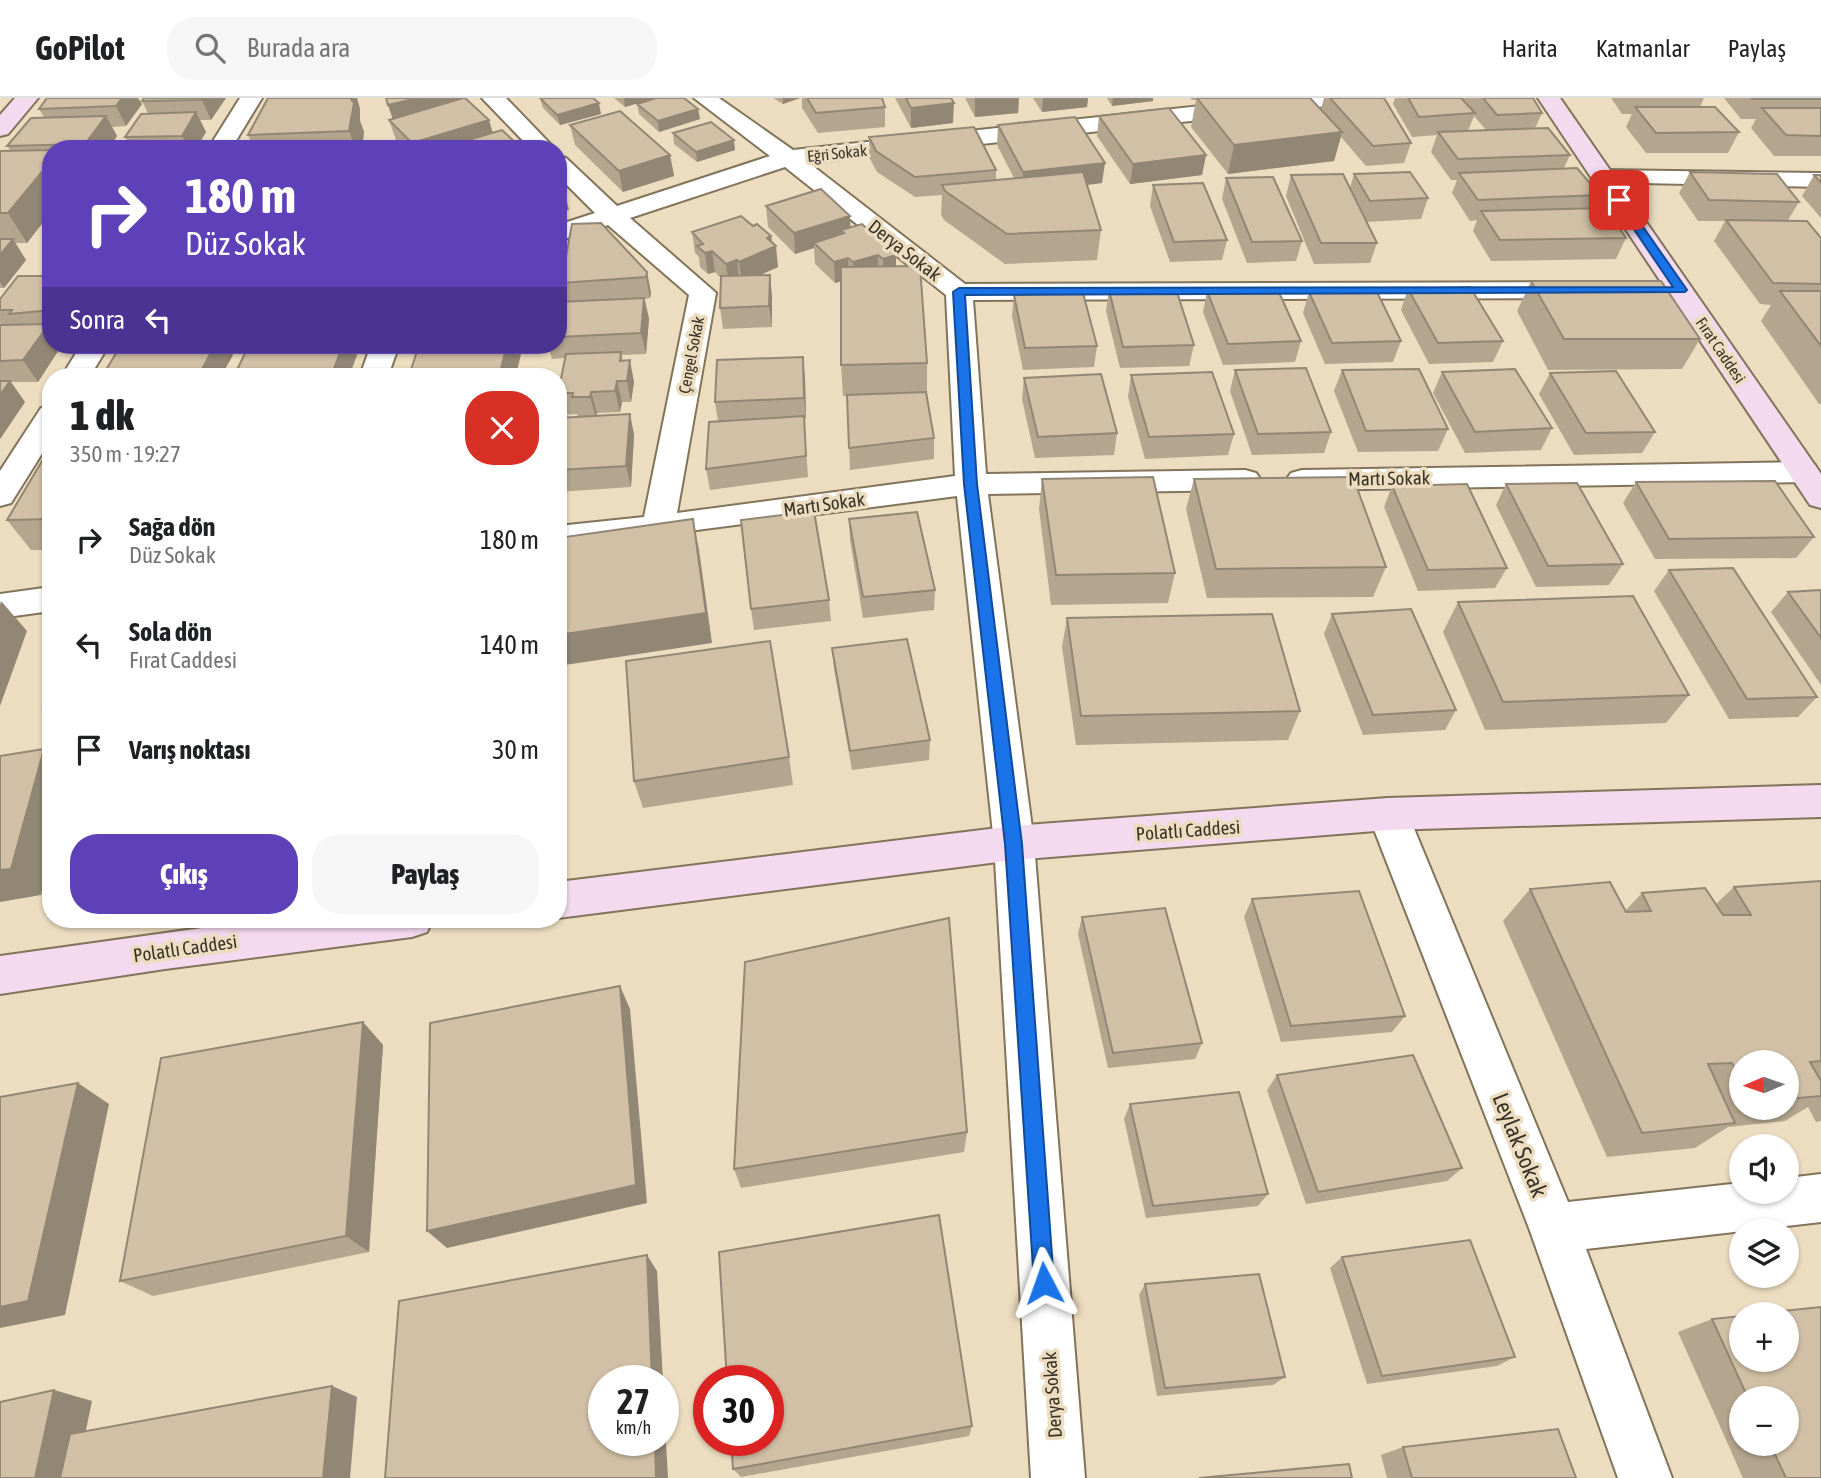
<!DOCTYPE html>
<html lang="tr">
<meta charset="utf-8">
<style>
body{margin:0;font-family:"Asap Condensed",sans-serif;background:#f6f6f6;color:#202124;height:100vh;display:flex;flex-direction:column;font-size:26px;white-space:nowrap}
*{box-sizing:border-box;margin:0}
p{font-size:23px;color:#757577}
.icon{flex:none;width:38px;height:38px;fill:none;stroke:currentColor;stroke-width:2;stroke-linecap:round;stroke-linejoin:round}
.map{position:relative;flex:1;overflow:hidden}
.details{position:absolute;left:42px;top:270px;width:525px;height:560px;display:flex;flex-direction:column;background:#fff;border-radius:28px;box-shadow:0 2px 5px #0004}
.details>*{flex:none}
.guide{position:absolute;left:42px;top:42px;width:525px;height:214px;border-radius:28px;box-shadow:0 2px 5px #0004;background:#5e40b8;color:#fff;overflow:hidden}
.needle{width:46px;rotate:268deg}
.controls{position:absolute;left:1729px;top:952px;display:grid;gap:14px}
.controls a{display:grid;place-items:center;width:70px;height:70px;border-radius:50%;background:#fff;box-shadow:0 2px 5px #0004;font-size:35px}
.speed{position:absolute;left:588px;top:1267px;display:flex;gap:14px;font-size:35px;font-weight:700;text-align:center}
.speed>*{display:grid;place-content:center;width:91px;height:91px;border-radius:50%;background:#fff;box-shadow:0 2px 5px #0004;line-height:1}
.speed small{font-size:18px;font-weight:400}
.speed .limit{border:10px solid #d22;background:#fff;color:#111}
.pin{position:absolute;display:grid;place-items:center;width:60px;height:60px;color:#fff;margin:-30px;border-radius:14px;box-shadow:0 4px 10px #0006}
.me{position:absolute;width:77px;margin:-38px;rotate:356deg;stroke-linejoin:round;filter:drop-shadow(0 0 5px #0008)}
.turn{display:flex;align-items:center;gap:24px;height:147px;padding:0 28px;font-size:32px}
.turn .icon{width:91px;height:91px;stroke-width:2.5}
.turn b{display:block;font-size:49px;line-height:60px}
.then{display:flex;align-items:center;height:66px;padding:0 28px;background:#0003;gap:14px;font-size:26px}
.round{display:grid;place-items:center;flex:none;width:74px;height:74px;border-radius:28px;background:#f6f6f6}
.headline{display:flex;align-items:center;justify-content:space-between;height:119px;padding:0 28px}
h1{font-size:42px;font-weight:800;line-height:52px}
.action{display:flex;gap:14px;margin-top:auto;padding:14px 28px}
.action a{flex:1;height:80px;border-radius:28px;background:#5e40b8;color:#fff;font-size:28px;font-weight:800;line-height:80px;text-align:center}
.action a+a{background:#f6f6f6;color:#202124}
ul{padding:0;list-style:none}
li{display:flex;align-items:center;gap:21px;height:105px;padding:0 28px}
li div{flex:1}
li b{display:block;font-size:26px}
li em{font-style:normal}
header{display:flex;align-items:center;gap:42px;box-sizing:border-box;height:98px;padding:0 35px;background:#fff;border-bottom:2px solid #e0e0e0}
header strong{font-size:33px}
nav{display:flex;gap:38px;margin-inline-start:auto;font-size:24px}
.search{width:490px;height:63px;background:#f6f6f6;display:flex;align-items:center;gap:18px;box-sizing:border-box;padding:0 24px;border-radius:28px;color:#757577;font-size:26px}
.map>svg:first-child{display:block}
</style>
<header>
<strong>GoPilot</strong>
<div class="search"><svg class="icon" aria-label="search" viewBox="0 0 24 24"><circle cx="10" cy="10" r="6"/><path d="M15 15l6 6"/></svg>Burada ara</div>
<nav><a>Harita</a><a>Katmanlar</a><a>Paylaş</a></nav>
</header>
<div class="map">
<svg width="1821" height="1380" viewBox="0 0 1821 1380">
<rect width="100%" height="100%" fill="#ecddc0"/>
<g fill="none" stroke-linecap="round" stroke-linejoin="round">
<g stroke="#81745a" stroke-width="4">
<path id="street" d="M240,0H262L231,51H208Z
M482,0H506L555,51H531Z
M694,0H719L793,52L1275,0H1347L1344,5L1336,7L809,65L965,186L1580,184L1589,186L1593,192L1589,198L1580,200L973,202L986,376L1245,372L1256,375L1261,382L1256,389L1245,392L988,396L1034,745L1085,1380H1031L994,745L957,398L558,450V428L644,419L689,197L608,127L558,143V127L595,115L558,78V58L566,60L617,108L770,58ZM785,69L946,197L955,378L677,415L716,195L630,120Z
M1603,72L1821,75V89L1595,84L1591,79L1595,74Z
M81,247H109L90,278H62Z
M371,247H399L388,278H360Z
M51,308V341L11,405L0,408V373L41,310Z
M1804,364L1815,367L1819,374L1815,381L1804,384L1302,392L1291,389L1286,382L1291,375L1302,372Z
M51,489V513L0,520V496Z
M1388,700L1402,705L1408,716L1568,1104L1741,1085V1094H1787V1080L1821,1076V1124L1586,1151L1672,1380H1618L1529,1130L1368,716L1374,705Z"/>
</g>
<g stroke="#81745a" stroke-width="4">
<path id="secondary" d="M15,0H38L8,36L0,38V17Z
M1538,0H1560L1821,376V410L1810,407Z
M1821,687V719L1388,732L1014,762L558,820V784L1014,728L1388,700Z
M266,821H433L427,834L412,839L165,871L0,896V858Z"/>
</g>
<use href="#street" fill="#fff" fill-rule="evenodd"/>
<use href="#secondary" fill="#f4daef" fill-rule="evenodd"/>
</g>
<path fill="#b4a58e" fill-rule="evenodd" d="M144,0H226L211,22H200L206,34L196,51H51V114L27,145H15L26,162L4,190H0V53L10,52L7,48L44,19L39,11L142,6L126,28L112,29L117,38L110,48L129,47L125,39L148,15L142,3Z
M268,0H357L360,11V23L364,34L362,51H254L248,37Z
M385,0L493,34L522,51H404L396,42L389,22L393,21Z
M540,0L601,16L560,27L543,10Z
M614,0H655L625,9Z
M773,0H800L783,6Z
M802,0H882L885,9V29L818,35L802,10Z
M895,0H951L953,25L911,30Z
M965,0H1019L1018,15L975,19Z
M1033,0H1088L1087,9L1042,14Z
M1107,0H1153V3L1112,8Z
M1190,0H1310L1321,11L1324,0H1384L1411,45L1404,65L1366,68L1341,39L1334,63L1228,76L1191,29L1196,2H1192Z
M1395,0H1533L1542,15L1535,30L1570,57L1564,70L1600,97L1593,111L1626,140L1616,161L1491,163L1473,133L1477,122L1470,123L1452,95L1457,82H1451L1431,54L1437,37L1412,39L1393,6ZM1474,18L1486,32L1468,33Z
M1611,0H1704L1700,9L1739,34L1728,55H1646L1626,29L1632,16H1622Z
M1724,0H1821V58H1774L1751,30L1756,21H1741Z
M637,6L698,11L700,21L659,34L639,16Z
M1099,18L1206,57L1202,77L1130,86L1097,38Z
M570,27L670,57L674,78L623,94L575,47Z
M998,27L1102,85L1087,87L1101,132L1097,162L1005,166L944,122L941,116L942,97L915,99L877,74L869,59V39L996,72V82L1014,80L997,47Z
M673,35L735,52L697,64L674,46Z
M1690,74L1799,104L1788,122L1821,140V306H1819L1761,223L1771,207L1760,206L1714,143L1725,123H1698L1679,95Z
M1354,76L1428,100L1421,121L1366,124L1377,145L1370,165L1314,166L1286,98L1291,77L1350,90Z
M1814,77H1821V120L1802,98Z
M1226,80L1302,143L1296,163L1247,165L1222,101Z
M1153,87L1227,142L1222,162L1170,164L1150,108Z
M766,108L850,129L896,168L927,265V296L934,340V361L850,372L847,298H843L841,267V183L835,185L815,166L814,150L795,156L768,129Z
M753,128L771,138L778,169L761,177L772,198V229L723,231L720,210L721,180L715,174L708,176L700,169L699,159L695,155L692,134Z
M647,174L651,195L650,200L645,201L649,221L646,256L622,257L623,263L634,284L631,304H622L620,314L597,315L596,318L630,316L634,337L631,389L558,394V320L578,319L577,316L564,317L558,294L565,260L552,261L548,247H558V204H566L561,185Z
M51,178V247H62L38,284H11L25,304L0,341V227H2L0,225V201Z
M1531,183L1700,241L1682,271L1548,272L1517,213Z
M1408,191L1503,243L1493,264L1429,266L1401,212Z
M1109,192L1194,247L1189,268L1120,270L1106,213Z
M1207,193L1301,243L1295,264L1223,267L1203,214Z
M1309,194L1401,243L1393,264L1325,266L1303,215Z
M1014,197L1097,248L1094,269L1023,272L1012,218Z
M121,247H227L233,257L221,278H103V277Z
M357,257L349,278H236L235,276Z
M1235,272L1331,334L1324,355L1252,357L1230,293Z
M1342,272L1448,331L1438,353L1358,354L1334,293Z
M1442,274L1552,330L1541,352L1465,355L1433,295Z
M1550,275L1655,334L1642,355L1574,357L1539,296Z
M1131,277L1234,336L1228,357L1145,361L1128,299Z
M805,280L806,321H804L808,379L710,392L706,371L718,323L715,304Z
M1024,280L1117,335L1114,357L1035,360L1022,301Z
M51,348V452H31L7,422Z
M1042,381L1175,475L1168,505L1051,507L1039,411Z
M1194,381L1386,469L1373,499L1207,500L1186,411Z
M1636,384L1814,439L1796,460L1655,461L1623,405Z
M1506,386L1623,466L1609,487L1536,489L1496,407Z
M1392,388L1507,470L1495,490L1418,493L1384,409Z
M849,421L935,492L934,512L863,520L850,442Z
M1669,472L1817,599L1798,619L1729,621L1654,493Z
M1821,492V587L1771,514L1788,494Z
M829,502L831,523L754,532L751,511Z
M1458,504L1689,597L1666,625L1485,632L1443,534Z
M1332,516L1456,612L1445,632L1363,637L1324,536Z
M1067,520L1300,613L1288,642L1076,647L1062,549Z
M832,550L930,642L929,662L852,672L834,571Z
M789,659L793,687L643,710L634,683Z
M1821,783V1023L1816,1024L1808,1009L1785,1023L1728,1029L1695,1050L1607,1059L1503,823L1530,791L1625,813L1642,795L1716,806L1734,789ZM1741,964H1787V1010H1741Z
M1252,801L1405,918L1392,934L1281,944L1244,819Z
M1082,819L1202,945L1195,961L1108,970L1078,836Z
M363,924L383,947L369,1154L153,1198L120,1183Z
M1277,977L1462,1070L1447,1083L1306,1106L1267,992Z
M1130,1006L1268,1096L1258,1108L1146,1120L1124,1021Z
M967,1034L964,1054L741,1090L734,1071Z
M1342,1159L1515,1259L1497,1268L1367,1286L1330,1170Z
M1145,1186L1285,1279L1273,1287L1157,1298L1139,1197Z
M1821,1209V1380H1743L1678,1234L1712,1221L1741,1218V1262H1787V1216H1754ZM1741,1300H1787V1346H1741Z
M972,1328L969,1338L741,1379L733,1371Z
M1403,1349L1576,1380H1387L1381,1357Z"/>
<path fill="#928674" d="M122,0H138L142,6L126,28L116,8Z
M203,0H226L211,22L202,2Z
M350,0H357L360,11V23L364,34L362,51H356L349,33Z
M418,0H463L395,27L388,7Z
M624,0H655L625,9Z
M783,0H800L783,6Z
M975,0H1019L1018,15L975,19Z
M1043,0H1088L1087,9L1042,14Z
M1113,0H1153V3L1112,8Z
M599,5L601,16L560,27L557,17Z
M954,5L953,25L911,30V10Z
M698,11L700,21L659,34L658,23Z
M196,14L206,34L196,51H188L182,38Z
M106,18L117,38L108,51H87L85,46Z
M489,22L495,42L466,51H414L412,45Z
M1342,34L1334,63L1228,76L1234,47Z
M734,42L735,52L697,64L696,54Z
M670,57L674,78L623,94L619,73Z
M1206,57L1202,77L1130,86L1133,66Z
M51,63V114L27,145L8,115Z
M1105,65L1102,85L1022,94L1023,74Z
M564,91L569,112L558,115V93Z
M850,118L851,138L844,135L841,132V141L814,145V150L795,156L794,135Z
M771,138L773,150L776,148L778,169L742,185L739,164L767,140Z
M13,141L26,162L4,190L0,184V157Z
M712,153L715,174L708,176L705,155Z
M878,157V178L854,185L853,164Z
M896,157V178L884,182L883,161Z
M848,160L849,181L835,185L834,164Z
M737,162L739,183L729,187L726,166Z
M647,174L651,195L650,200L646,179Z
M770,177L772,198V229L769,208Z
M644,200L649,221L646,256L641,235Z
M49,226L51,230V247H62L38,284L23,262Z
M215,247H227L233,257L221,278H202L200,275Z
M343,247H352L357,257L349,278H336L333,273Z
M507,247H523L516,278H499Z
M803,259L805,280L806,321L804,300Z
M630,262L634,284L631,304L627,283Z
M10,283L25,304L0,341V297Z
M617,283L622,304L620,314L615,293Z
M591,294L597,315L596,320L590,299Z
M630,316L634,337L631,389L626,368Z
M693,421L699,452L712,545L558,568V537Z
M1,503L27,533L0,608V507Z
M51,605V615L43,607Z
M44,651L51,658V759L41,797L0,804V772Z
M620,888L630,911L647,1105L447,1150L427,1133Z
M363,924L383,947L369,1154L346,1138Z
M78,985L109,1006L65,1217L0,1230V1209Z
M647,1157L657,1173L663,1283H652Z
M332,1288L357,1299L350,1380H323Z
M54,1292L92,1303L76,1380H35Z
M663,1293L668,1380H656L655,1342H663Z"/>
<path fill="#d1c0a5" stroke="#928674" stroke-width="2" d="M47,0H122L116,8L39,11Z
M144,0H203L202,2L142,3Z
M268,0H350L354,5L349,33L248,37Z
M386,0H418L388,7Z
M463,0H465L489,22L412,45L389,22Z
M540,0H593L599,5L557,17Z
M656,0H684L698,11L658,23L637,6Z
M807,0H882L885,9L816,15Z
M906,0H951L954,5L911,10Z
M1197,0H1310L1342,34L1234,47Z
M1330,0H1384L1411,45L1373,48Z
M1408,0H1461L1475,15L1419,19Z
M1483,0H1533L1542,15L1497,17Z
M1751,0H1821V1H1752Z
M1635,9H1715L1739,34L1656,35Z
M1169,10L1206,57L1133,66L1099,18Z
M1762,10H1821V38L1786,37Z
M620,13L670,57L619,73L570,27Z
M196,14L182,38L125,39L141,16Z
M106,18L85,46L7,48L31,20Z
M1075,19L1105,65L1023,74L998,27Z
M711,24L734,42L696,54L673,35Z
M974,29L996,72L915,79L876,53L869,39Z
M1548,30L1570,57L1458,61L1438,34Z
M502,32L522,51H438Z
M184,46L181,51H101L103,48Z
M51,52V63L8,115H0V53Z
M1577,70L1600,97L1478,102L1459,75Z
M1083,74L1101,132L1007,136L945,93L942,87Z
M1410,74L1428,100L1370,103L1354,76Z
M1690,74L1777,76L1799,104L1709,102Z
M1343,76L1377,145H1321L1291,77Z
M1814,77H1821V85Z
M1273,79L1302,143L1252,144L1226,80Z
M1203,85L1227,142L1174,144L1153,87Z
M558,86L564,91L558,93Z
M821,91L850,118L794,135L766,108Z
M1605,110L1626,140L1500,142L1481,113Z
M741,118L753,128L757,126L771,138L767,140L776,148L739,164L737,162L726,166L712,153L705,155L697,148L703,146L692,134Z
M1726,122L1807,123L1821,140V186L1773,185Z
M601,125L647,174L646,179L561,185L572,126Z
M862,126L896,157L883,161L878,157L853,164L848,160L834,164L814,145L844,135L841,132Z
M0,141H13L0,157Z
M920,168L927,265L841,267V169Z
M770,177L769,208L720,210L721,178Z
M18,178H51V212L9,216L12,212H0V201Z
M1531,183H1661L1700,241H1564Z
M1470,189L1503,243L1438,245L1408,191Z
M1277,190L1301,243L1228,246L1207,193Z
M1176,191L1194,247L1123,249L1109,192Z
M1376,192L1401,243L1332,245L1309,194Z
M1780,193H1821V248Z
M1083,195L1097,248L1025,250L1014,197Z
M644,200L641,235L558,239V204Z
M49,226L23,262L0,263V227Z
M121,247H215L200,275L103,277Z
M249,247H343L333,273L235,276Z
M419,247H507L499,278H409Z
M621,254L620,263L630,262L627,283H617L615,293L591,294L590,299H572L573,295H558L566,256Z
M803,259L804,300L715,304L717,262Z
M1306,270L1331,334L1258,336L1235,272Z
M1419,271L1448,331L1366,333L1342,272Z
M1515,271L1552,330L1475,334L1442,274Z
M1616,273L1655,334L1586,335L1550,275Z
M1212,274L1234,336L1149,339L1131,277Z
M1101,276L1117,335L1038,339L1024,280Z
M0,283H10L0,297Z
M926,294L934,340L849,350L847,297Z
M630,316L626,368L558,372V320Z
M804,318L806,358L706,371L709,324Z
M51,348V421L7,422Z
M1153,379L1175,475L1056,477L1042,381Z
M1353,379L1386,469L1216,471L1194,381Z
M1775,383L1814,439L1669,441L1636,384Z
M1577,385L1623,466L1548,468L1506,386Z
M1467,386L1507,470L1428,472L1392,388Z
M814,413L829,502L751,511L741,422Z
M917,414L935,492L863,499L849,421Z
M693,421L706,515L558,537V440Z
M1733,470L1817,599L1747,601L1669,472Z
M1821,492V540L1788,494Z
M1633,498L1689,597L1503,604L1458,504Z
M1411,511L1456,612L1373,617L1332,516Z
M1272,516L1300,613L1081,618L1067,520Z
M907,541L930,642L850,653L832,550Z
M770,543L789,659L634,683L626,563Z
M51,581V605L43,607Z
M44,651L11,771L0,772V658Z
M1821,783V963L1810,964L1821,983V998L1787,1001V964H1741V981L1732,965L1708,966L1735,1025L1642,1035L1530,791L1610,784L1626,814L1651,813L1642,795L1705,790L1723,817H1751L1734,789Z
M1359,793L1405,918L1291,928L1252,801Z
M1165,810L1202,945L1113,955L1082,819Z
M949,820L967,1034L734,1071L745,864Z
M620,888L636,1087L427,1133L430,925Z
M363,924L346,1138L120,1183L161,960Z
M1413,957L1462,1070L1318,1094L1277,977Z
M78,985L28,1203L0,1209V999Z
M1239,994L1268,1096L1153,1108L1130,1006Z
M939,1117L972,1328L733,1371L731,1342H768V1283H727L719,1154Z
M1470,1142L1515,1259L1382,1278L1342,1159Z
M647,1157L652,1283H604V1342H655L656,1380H385L399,1203Z
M1259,1176L1285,1279L1165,1290L1145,1186Z
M1821,1209V1380H1786L1770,1346H1787V1300H1748L1712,1221L1741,1218V1262H1787V1216H1754Z
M332,1288L323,1380H60L70,1336Z
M54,1292L35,1380H0V1304Z
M1558,1331L1576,1380H1412L1403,1349Z
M1349,1366L1352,1380H1199Z"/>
<path fill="#1a73e8" stroke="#114b97" stroke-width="2" d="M1615,100H1623L1687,192L1685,194L965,197L977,386L1022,746L1054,1185L1051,1192L1044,1195L1037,1192L1034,1185L1005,746L964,386L953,194L959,190L1673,189L1614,102Z"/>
<g text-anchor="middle" stroke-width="7" stroke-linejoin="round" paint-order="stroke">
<g font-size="16" fill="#383227" stroke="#ecddc0">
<text transform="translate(837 55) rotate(-6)" y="6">Eğri Sokak</text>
<text transform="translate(1721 252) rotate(56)" y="6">Fırat Caddesi</text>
<text transform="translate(691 257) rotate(-79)" y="6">Çengel Sokak</text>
</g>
<g font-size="19" fill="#383227" stroke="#ecddc0">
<text transform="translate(905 152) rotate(38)" y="7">Derya Sokak</text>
<text transform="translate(1389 380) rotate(-1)" y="7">Martı Sokak</text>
<text transform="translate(824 406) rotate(-8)" y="7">Martı Sokak</text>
<text transform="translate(1188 732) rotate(-4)" y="7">Polatlı Caddesi</text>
<text transform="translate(185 850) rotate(-8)" y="7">Polatlı Caddesi</text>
<text transform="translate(1052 1297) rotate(-94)" y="7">Derya Sokak</text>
</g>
<g font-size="23" fill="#383227" stroke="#ecddc0">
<text transform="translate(1520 1047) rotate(68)" y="8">Leylak Sokak</text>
</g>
</g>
</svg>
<div class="controls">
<a><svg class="needle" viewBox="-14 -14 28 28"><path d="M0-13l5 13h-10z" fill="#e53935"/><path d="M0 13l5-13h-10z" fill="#757577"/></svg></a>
<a><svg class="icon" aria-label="sound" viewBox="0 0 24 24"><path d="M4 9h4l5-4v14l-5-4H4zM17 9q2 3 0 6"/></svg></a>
<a><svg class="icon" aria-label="layers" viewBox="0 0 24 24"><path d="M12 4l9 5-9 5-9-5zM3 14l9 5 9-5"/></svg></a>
<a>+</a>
<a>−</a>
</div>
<div class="speed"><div>27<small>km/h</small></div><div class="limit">30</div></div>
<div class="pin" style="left:1619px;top:102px;background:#d93025"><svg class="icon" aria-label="arrive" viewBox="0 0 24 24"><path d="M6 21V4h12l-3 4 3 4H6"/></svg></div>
<svg class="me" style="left:1044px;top:1185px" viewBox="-20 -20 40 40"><path d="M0-17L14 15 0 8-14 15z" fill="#1a73e8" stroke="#fff" stroke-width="4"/></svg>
<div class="guide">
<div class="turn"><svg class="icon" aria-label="right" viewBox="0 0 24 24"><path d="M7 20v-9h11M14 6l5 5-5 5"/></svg><div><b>180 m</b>Düz Sokak</div></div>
<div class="then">Sonra<svg class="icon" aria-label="left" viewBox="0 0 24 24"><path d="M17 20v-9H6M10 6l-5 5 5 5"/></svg></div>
</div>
<section class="details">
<div class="headline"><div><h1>1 dk</h1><p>350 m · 19:27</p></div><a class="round" style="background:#d93025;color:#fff"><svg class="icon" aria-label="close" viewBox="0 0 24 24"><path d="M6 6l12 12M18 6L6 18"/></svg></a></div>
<ul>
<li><svg class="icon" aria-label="right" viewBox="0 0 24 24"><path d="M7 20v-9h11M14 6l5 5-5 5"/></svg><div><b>Sağa dön</b><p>Düz Sokak</p></div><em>180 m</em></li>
<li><svg class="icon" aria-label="left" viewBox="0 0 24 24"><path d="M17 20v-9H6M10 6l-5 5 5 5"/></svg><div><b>Sola dön</b><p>Fırat Caddesi</p></div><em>140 m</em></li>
<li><svg class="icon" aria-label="arrive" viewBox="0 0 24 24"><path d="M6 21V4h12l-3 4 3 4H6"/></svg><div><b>Varış noktası</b></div><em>30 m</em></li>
</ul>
<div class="action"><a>Çıkış</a><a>Paylaş</a></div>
</section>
</div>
